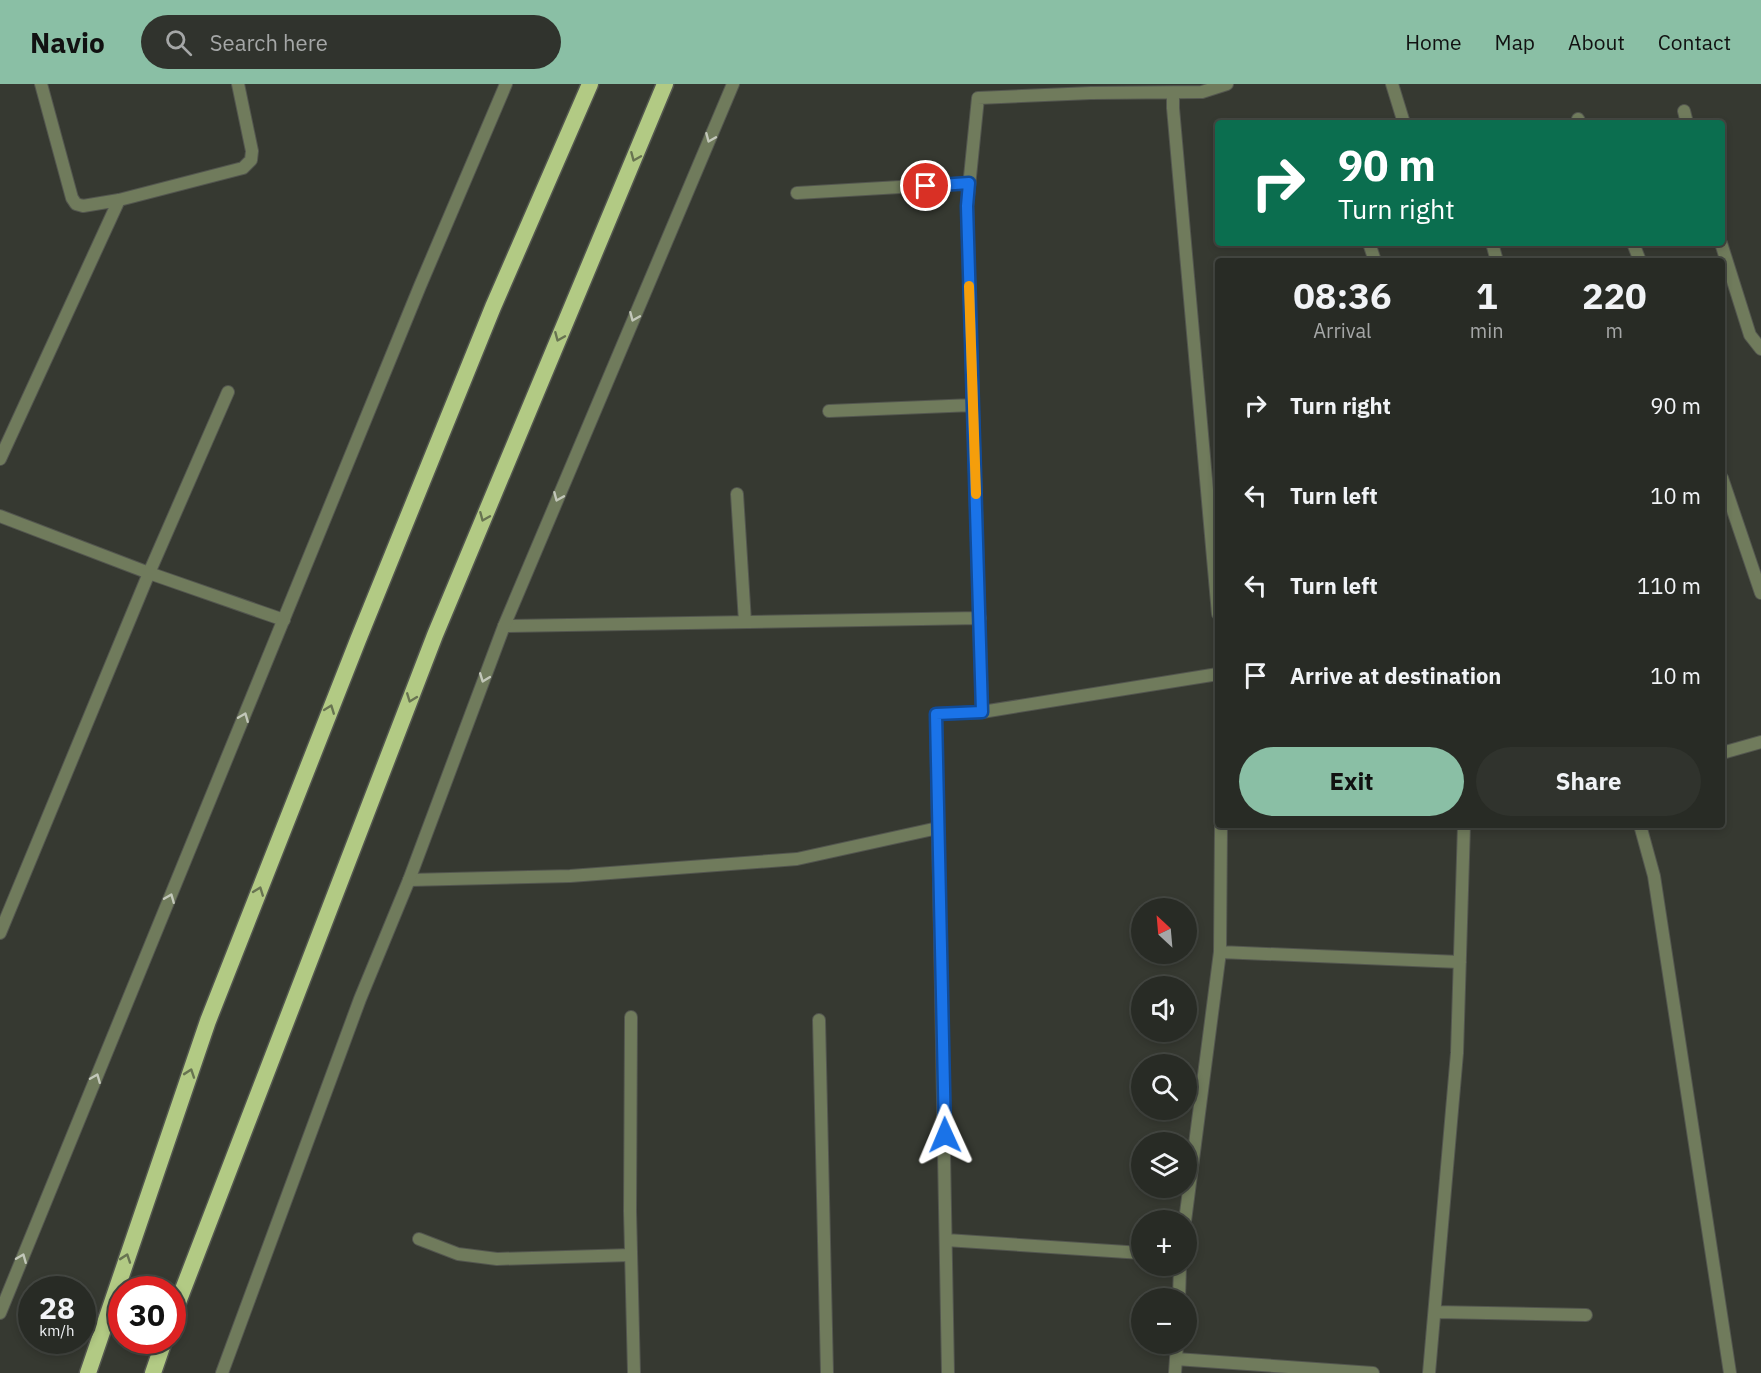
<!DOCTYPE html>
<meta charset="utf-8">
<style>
body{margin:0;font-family:"IBM Plex Sans",sans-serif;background:#30332d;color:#f1f3f6;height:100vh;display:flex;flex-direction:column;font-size:22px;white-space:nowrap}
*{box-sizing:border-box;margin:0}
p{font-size:20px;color:#a5a7a7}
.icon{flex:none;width:33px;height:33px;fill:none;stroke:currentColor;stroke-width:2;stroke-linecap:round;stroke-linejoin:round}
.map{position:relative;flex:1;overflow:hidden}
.panel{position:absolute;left:1215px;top:174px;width:510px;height:570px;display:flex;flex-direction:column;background:#282b25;border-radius:6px;box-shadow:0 3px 9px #0003,0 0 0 2px #444742}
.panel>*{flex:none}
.guide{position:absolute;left:1215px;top:36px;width:510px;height:126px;border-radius:6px;box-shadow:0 3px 9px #0003,0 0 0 2px #444742;background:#0b6e4f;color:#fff;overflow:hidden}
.needle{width:39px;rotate:334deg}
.tools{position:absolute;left:1131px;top:814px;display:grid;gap:12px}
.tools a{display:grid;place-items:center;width:66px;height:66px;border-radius:50%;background:#282b25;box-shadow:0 3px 9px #0003,0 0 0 2px #444742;font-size:30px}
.speed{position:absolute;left:18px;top:1192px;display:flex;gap:12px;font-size:30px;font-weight:700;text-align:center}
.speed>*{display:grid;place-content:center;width:78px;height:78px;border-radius:50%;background:#282b25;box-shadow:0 3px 9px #0003,0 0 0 2px #444742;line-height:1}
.speed small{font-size:15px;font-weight:400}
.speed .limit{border:9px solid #d22;background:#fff;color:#111}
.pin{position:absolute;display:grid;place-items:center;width:51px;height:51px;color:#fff;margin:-26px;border:3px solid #fff;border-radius:50%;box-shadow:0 2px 6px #0007}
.me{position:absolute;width:66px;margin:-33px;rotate:359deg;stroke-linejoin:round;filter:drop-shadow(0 0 4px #0008)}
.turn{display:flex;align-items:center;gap:21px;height:126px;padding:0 24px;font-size:27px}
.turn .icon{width:78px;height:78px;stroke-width:2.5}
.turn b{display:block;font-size:42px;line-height:51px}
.eta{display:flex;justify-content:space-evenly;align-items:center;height:102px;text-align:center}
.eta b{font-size:36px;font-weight:800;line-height:42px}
.action{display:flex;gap:12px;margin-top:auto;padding:12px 24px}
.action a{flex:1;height:69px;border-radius:36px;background:#8abfa5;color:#111;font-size:24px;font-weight:800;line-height:69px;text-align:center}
.action a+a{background:#30332d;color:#f1f3f6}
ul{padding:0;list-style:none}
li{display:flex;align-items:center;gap:18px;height:90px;padding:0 24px}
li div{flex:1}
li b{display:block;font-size:22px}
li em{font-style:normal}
header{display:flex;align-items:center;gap:36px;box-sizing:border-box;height:84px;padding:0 30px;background:#8abfa5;color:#111}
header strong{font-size:28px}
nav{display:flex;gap:33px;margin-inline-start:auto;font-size:21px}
.search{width:420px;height:54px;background:#30332d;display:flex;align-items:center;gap:15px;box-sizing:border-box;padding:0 21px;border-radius:33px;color:#a5a7a7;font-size:22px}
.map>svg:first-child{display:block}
</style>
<header>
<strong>Navio</strong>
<div class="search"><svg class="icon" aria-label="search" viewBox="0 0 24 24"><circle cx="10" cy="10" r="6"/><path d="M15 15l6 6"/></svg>Search here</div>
<nav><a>Home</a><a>Map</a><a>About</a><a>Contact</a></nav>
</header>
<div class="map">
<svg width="1761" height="1289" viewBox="0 0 1761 1289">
<rect width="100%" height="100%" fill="#363931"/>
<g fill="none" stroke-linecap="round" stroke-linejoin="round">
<g stroke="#53564f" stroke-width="14">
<path id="minor" d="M41,0L72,114L76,120L83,122L119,116L243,84L251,76L252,67L238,0
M1392,0L1404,39
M1173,9V24L1218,530
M1684,27L1687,39
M1578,35L1580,39
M797,109L969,99
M1369,159L1375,177
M1492,159L1497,177
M1633,159L1640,177
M1721,159L1750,251L1761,265
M829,327L973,321
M0,375L119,116
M1722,394L1761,509
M737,410L745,538
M0,432L149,489L284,536
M504,542L980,534
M982,628L967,122L978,14L1091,9L1202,8L1227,0
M1722,669L1761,658
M1640,741L1654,792L1730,1289
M409,796L570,792L797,775L938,744
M0,849L149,489L228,308
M1220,868L1460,878
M631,933L630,1127L634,1289
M819,936L827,1289
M1185,1137L1220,868L1221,741
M419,1155L458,1170L497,1175L631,1171
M946,1156L1142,1169
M1179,1215L1180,1182
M1435,1228L1586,1231
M1176,1275L1373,1289
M948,1289L936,630L982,628L1218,590
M1175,1289L1177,1260
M1429,1289L1457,969L1464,741"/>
</g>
<g stroke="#53564f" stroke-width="14">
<path id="tertiary" d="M0,1229L420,202L506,0
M222,1289L360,915L409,796L504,542L733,0"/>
</g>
<g stroke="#53564f" stroke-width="19">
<path id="trunk" d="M172,1234L435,551L665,0
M88,1289L208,937L358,556L493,223L590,0
M153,1289L164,1257"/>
</g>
<use href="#minor" stroke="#707b5c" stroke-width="12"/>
<use href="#tertiary" stroke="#707b5c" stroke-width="12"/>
<use href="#trunk" stroke="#b2ca84" stroke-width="16"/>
</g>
<defs><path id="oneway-chevron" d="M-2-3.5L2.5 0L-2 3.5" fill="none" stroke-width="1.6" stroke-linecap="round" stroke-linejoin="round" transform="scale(1.5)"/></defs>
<g stroke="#c2c7b9">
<use href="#oneway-chevron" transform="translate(710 54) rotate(113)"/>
<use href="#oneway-chevron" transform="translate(634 233) rotate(113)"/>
<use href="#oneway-chevron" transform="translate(558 413) rotate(113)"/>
<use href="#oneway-chevron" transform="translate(484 594) rotate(111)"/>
<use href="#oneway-chevron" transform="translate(244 633) rotate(-68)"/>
<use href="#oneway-chevron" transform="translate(170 814) rotate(-68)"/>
<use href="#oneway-chevron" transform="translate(96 994) rotate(-68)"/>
<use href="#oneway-chevron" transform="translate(22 1174) rotate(-68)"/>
</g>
<g stroke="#687451">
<use href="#oneway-chevron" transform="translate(635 73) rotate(113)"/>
<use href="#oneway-chevron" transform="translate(559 253) rotate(113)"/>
<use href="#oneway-chevron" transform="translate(484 433) rotate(113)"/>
<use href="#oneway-chevron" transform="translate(411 614) rotate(111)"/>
<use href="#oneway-chevron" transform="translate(330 625) rotate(-69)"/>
<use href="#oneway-chevron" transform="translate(259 807) rotate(-69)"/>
<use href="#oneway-chevron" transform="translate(190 989) rotate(-71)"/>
<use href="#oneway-chevron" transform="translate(126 1174) rotate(-71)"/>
</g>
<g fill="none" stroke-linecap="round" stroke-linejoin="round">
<g stroke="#114b97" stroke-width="15">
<path id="route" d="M926,102L969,99L967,122L982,628L936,630L945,1051"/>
</g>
<use href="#route" stroke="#1a73e8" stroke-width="10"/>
<path stroke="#f59e0b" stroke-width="10" d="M969,202L976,410"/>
</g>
</svg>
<div class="tools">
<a><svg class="needle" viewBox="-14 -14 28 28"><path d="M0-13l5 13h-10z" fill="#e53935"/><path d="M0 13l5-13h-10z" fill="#a5a7a7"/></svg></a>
<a><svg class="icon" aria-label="sound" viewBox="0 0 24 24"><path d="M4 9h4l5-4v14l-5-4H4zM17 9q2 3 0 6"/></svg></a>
<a><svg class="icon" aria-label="search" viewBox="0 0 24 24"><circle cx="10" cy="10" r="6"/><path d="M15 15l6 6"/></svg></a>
<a><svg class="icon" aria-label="layers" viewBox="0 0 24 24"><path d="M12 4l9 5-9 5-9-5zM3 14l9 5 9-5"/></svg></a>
<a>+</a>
<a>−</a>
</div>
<div class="speed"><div>28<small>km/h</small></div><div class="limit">30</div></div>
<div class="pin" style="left:926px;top:102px;background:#d93025"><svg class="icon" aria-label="arrive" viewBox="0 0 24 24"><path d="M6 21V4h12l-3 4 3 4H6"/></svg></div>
<svg class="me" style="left:945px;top:1051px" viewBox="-20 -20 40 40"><path d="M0-17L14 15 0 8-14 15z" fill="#1a73e8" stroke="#fff" stroke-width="4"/></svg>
<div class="guide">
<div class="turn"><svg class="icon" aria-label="right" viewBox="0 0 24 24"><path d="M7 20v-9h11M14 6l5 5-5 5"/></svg><div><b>90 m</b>Turn right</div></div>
</div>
<section class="panel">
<div class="eta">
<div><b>08:36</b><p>Arrival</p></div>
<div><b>1</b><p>min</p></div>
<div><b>220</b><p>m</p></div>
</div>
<ul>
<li><svg class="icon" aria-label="right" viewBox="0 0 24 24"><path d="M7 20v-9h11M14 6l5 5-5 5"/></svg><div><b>Turn right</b></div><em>90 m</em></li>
<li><svg class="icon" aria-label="left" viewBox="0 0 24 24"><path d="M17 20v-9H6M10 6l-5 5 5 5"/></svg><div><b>Turn left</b></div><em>10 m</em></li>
<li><svg class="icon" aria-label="left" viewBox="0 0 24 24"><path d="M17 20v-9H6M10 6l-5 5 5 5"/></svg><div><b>Turn left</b></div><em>110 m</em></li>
<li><svg class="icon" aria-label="arrive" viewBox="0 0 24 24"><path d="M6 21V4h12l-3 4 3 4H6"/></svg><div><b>Arrive at destination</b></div><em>10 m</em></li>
</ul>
<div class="action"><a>Exit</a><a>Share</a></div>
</section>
</div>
